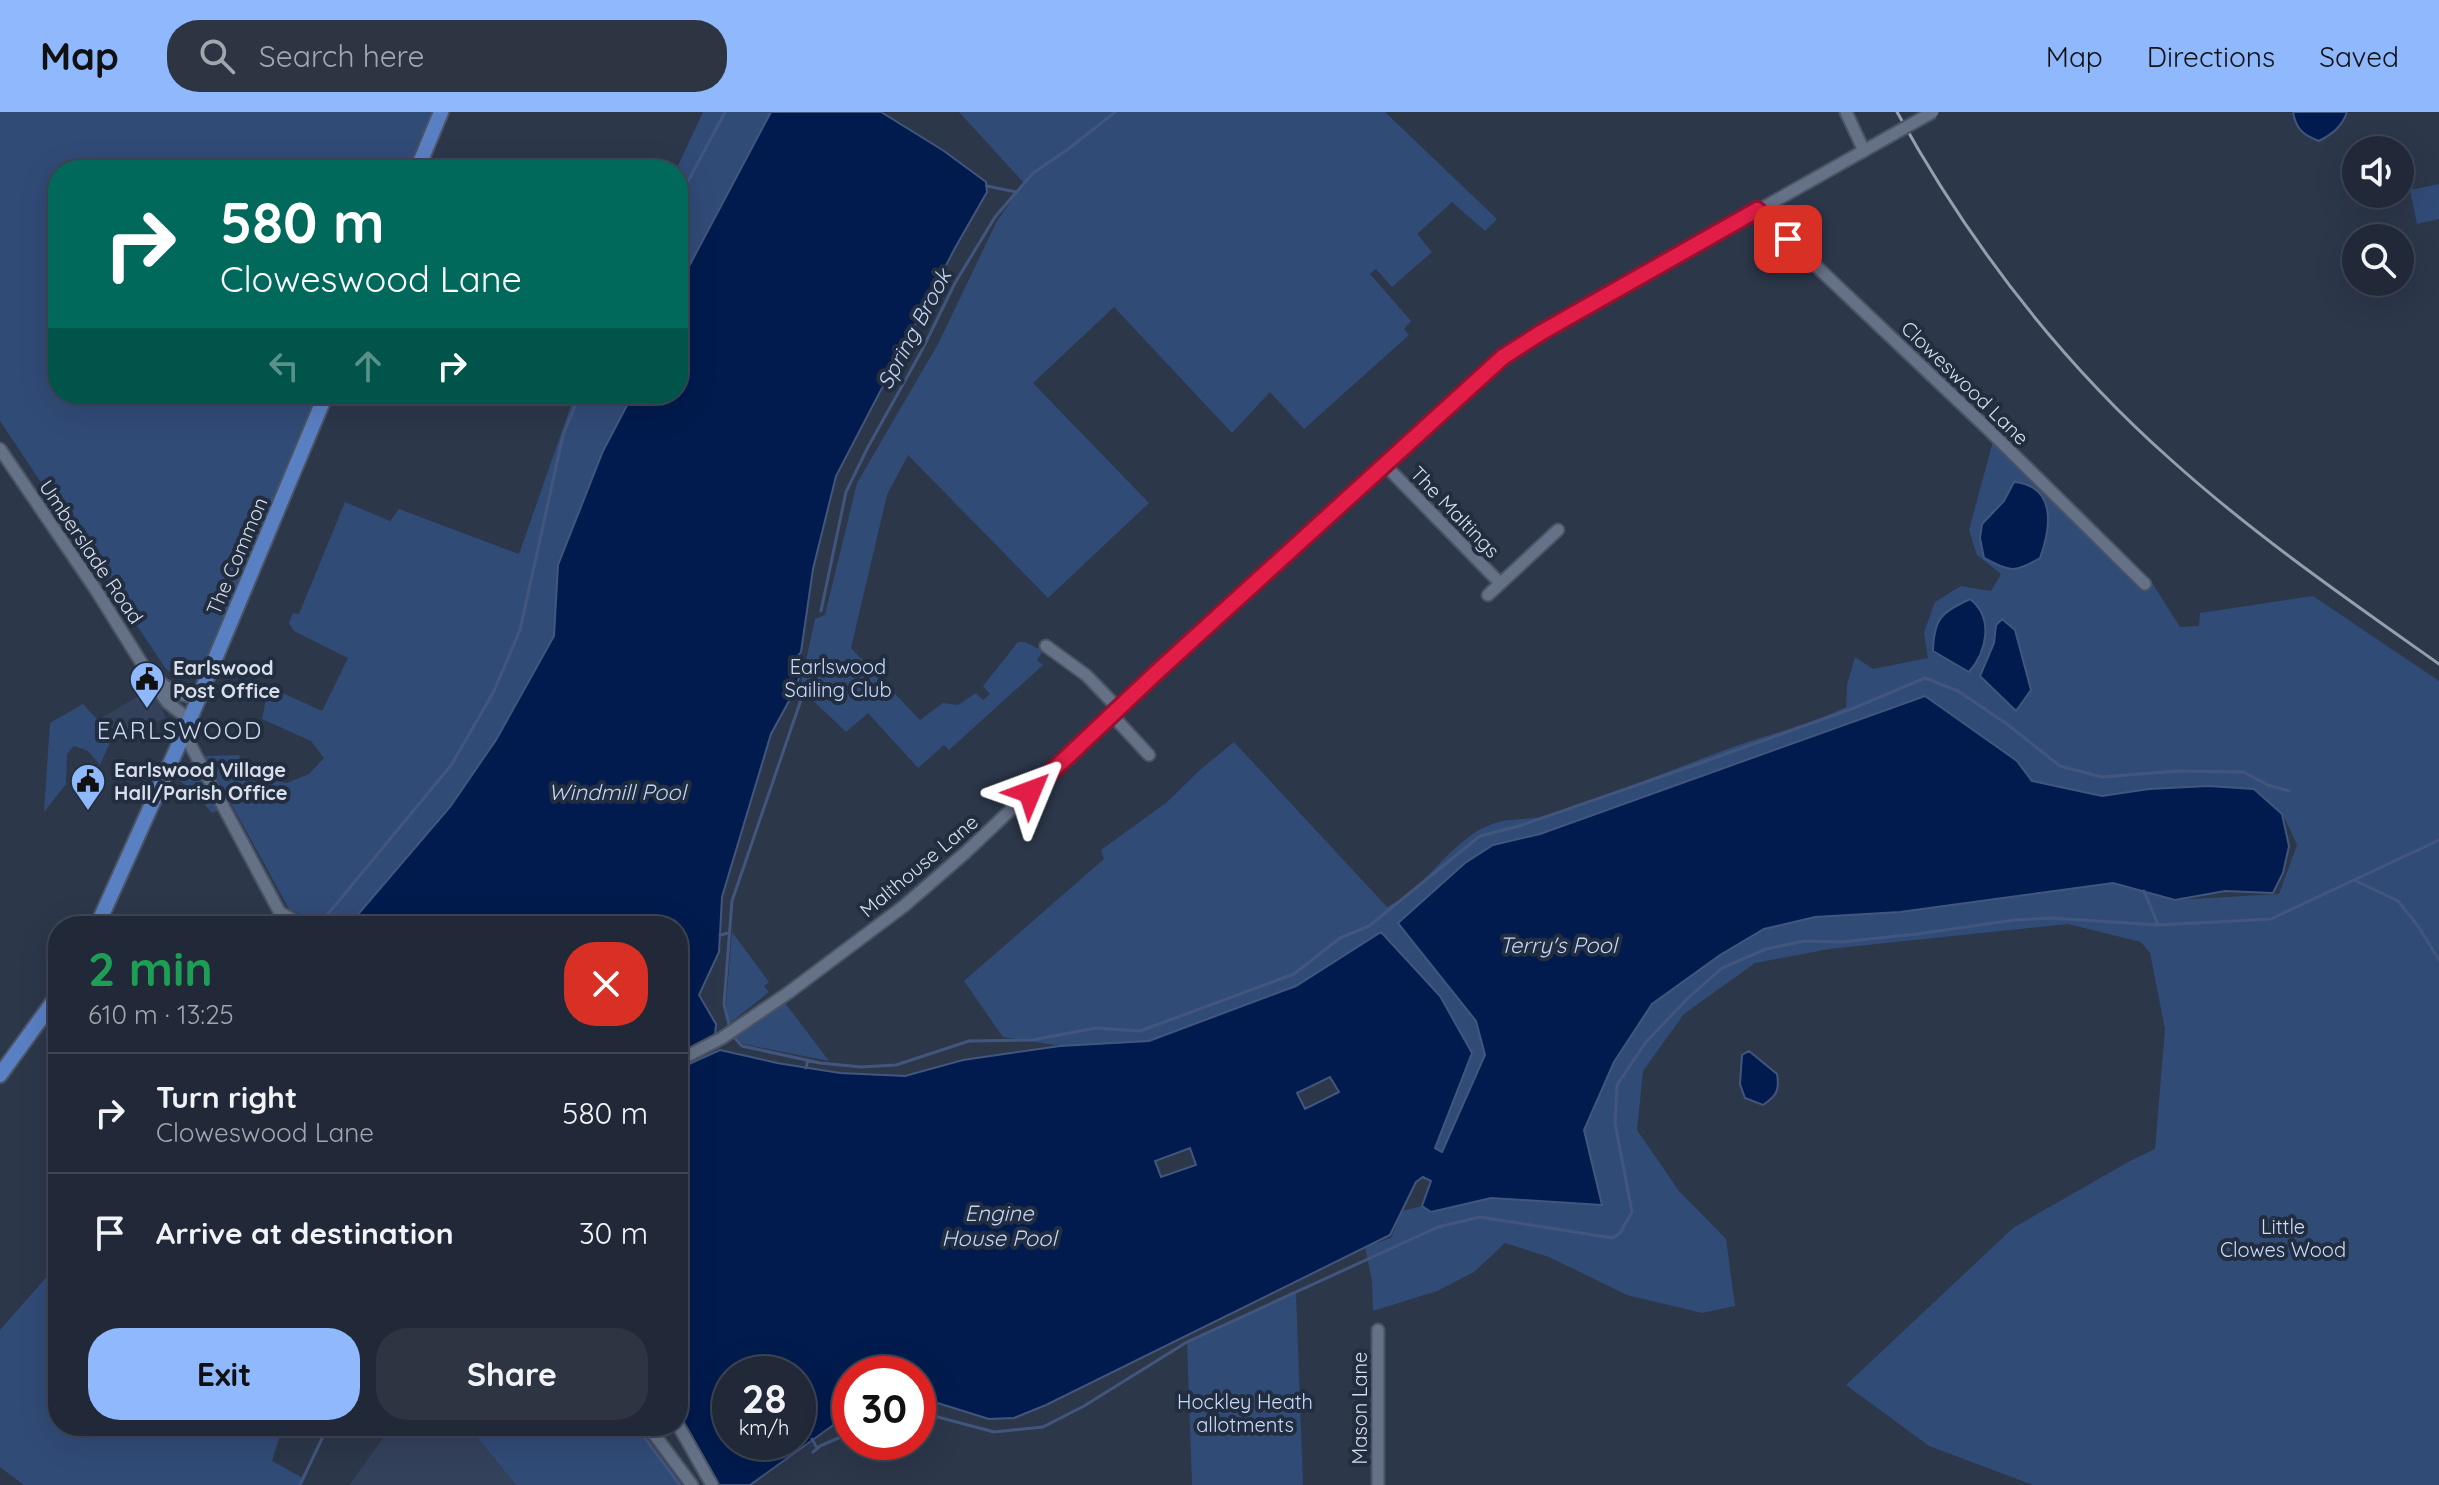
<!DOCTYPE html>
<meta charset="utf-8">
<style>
body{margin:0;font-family:Quicksand,sans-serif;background:#2d3543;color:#f1f3f6;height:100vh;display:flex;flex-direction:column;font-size:30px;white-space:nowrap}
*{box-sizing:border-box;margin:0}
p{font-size:26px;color:#a2a6ae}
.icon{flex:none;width:44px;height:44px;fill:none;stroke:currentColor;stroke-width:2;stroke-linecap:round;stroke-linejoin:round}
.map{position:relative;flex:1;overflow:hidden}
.side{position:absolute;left:48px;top:804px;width:640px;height:520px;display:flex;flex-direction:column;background:#212938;border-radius:32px;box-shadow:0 8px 32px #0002,0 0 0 2px #3e4553}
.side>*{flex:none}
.banner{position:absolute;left:48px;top:48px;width:640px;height:244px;border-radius:32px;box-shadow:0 8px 32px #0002,0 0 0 2px #3e4553;background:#00695c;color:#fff;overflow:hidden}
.controls{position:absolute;left:2342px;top:24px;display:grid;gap:16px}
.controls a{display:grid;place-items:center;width:72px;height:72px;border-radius:50%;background:#212938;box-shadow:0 8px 32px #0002,0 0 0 2px #3e4553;font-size:40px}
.speed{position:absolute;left:712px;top:1244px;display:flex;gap:16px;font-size:40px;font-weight:700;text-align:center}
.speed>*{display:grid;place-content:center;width:104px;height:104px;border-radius:50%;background:#212938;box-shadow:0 8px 32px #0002,0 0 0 2px #3e4553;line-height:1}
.speed small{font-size:20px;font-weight:400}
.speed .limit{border:12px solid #d22;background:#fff;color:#111}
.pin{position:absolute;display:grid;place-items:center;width:68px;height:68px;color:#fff;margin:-34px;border-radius:16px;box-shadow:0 4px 12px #0006}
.me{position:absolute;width:88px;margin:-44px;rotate:46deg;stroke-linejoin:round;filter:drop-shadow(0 0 6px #0008)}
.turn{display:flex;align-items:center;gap:28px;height:168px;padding:0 40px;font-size:36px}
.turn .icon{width:104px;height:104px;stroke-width:2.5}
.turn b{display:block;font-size:56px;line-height:68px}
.lanes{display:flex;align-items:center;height:76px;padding:0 40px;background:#0003;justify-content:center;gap:40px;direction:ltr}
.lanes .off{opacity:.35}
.round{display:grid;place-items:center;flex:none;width:84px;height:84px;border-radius:32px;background:#2d3543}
.head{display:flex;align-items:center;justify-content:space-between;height:136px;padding:0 40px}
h1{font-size:48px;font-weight:800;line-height:60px;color:#1e9e55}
.action{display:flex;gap:16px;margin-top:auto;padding:16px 40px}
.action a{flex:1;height:92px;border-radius:32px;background:#90b8fd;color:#111;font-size:32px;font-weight:800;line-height:92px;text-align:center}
.action a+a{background:#2d3543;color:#f1f3f6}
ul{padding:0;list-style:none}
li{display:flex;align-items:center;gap:24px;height:120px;padding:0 40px;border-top:2px solid #3e4553}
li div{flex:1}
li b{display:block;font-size:30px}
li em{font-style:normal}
header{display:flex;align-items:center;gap:48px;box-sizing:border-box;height:112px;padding:0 40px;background:#90b8fd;color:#111}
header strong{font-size:38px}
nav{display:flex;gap:44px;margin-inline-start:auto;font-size:28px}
.search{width:560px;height:72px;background:#2d3543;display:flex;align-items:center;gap:20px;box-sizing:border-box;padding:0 28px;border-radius:32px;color:#a2a6ae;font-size:30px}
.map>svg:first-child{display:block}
</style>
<header>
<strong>Map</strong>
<div class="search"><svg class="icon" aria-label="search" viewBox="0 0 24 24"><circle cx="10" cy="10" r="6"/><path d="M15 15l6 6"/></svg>Search here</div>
<nav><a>Map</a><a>Directions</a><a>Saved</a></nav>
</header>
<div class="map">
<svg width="2439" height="1373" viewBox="0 0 2439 1373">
<rect width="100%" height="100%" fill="#2c374a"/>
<path fill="#33415a" d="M153,575L166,606L110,630L98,608Z
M392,1314H468L516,1373H349Z"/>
<path fill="#314b77" d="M0,0H432L408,58H58V282H317L203,559L177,565L166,557L0,309Z
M703,0H771L678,175V58H676Z
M959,0H1385L1497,107L1485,119L1452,90L1417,122L1432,140L1392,175L1376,157L1370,162L1411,209L1404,217L1409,223L1304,317L1270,280L1232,321L1114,195L1033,271L1149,391L1048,486L908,343L887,383L851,536L920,608L943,591L958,593L976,581L983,588L990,582L983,574L1018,530H1025L1043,539L1037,548L1043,553L949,638L944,633L918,656L868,601L846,620L800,576L815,507L825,503L857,371L938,232L997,109L1024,71Z
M2439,72V107L2417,112L2410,78Z
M575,282H633L603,339L558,451L554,524L496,628L449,695L348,814L319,811L289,797L205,644L238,643L263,667L287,671L309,662L324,646L311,629L262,607L267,582L265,573L322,599L348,546L294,519L289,511L293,501L299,502L345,390L390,409L399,397L519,442Z
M1993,329L2138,473L2149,466L2180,515L2199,514L2200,501L2313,484L2439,569V1373H2033L1929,1334L1846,1273L2013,1116L2130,1049L2155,1037L2165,917L2150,841L2141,830L2068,812L1829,837L1755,851L1684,902L1643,959L1637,1018L1679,1079L1726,1127L1735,1194L1702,1201L1627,1183L1549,1145L1505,1131L1474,1160L1437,1179L1373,1199L1372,1168L1365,1135L1391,1126L1402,1099L1422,1094L1431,1100L1491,1086L1602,1092L1584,1018L1614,950L1651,892L1720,843L1764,817L1815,805L1900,800L2113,771L2175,788L2279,782L2297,733L2284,705L2254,677L2208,674L2149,677L2102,684L2032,669L2017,649L1924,585L1540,722L1493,733L1476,909L1485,943L1443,1040L1434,1036L1472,941L1381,820L1296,874L1149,929L1061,934L1003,925L964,869L1104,747L1101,738L1166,691L1200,658L1234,630L1387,795C1427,776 1451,727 1492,712C1511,705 1533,709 1552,702C1614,682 1675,656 1736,634C1773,621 1811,612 1846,595L1847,573L1855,545L1873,557L1928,546L1924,520L1935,490L1961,474L1991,479L2001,462L1977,443L1969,418Z
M83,592L98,608L110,630L100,653L88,639L74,634L67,642L66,672L44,700L50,611Z
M182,655H190L196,659L221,698L212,701L194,680L175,665Z
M732,820L769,870L764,874L769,880L729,912L726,892Z
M785,891L829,949L743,932L736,925Z
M58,1152V1314H283L272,1349L303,1366L300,1373H24L0,1355V1218Z
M1296,1181L1303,1373H1192L1187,1230Z
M468,1314H636L681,1373H516Z"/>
<path fill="#011b4e" stroke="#42567d" stroke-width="2" fill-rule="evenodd" d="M771,0H881L944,39L986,70L987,80L955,136L836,364L813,457L801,540L797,545L803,553L795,578L771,622L722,785L719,840L699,883L716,912L715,923L678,942V814H348L450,695L496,628L554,524L558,453L603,339L633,282H678V175Z
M2293,0H2347C2342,15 2332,22 2319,29C2303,23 2296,17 2293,0Z
M2014,370C2057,374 2051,416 2040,446C2014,461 2011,460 1984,446L1980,426L1982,412L2004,389Z
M1970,487C1994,506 1987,539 1969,560L1933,539C1934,506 1941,501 1970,487Z
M2002,507L2015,518L2031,578L2016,599L1980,564L1994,531L1996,513Z
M1925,584L2017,649L2032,669L2102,684L2149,677L2208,674L2254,677L2282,702L2289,734L2283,761L2273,781L2225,779L2175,788L2113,771L1900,800L1815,805L1764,817L1720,843L1652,892L1614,950L1584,1018L1602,1093L1491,1086L1431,1100L1422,1094L1431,1069L1423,1065L1416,1070L1390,1123L1046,1293L1014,1306L989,1307L918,1285V1262H850V1301L750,1373H719L678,1300V957L720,938L777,951L840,961L905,964L963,948L1060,934L1149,929L1296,874L1381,820L1440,884L1472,941L1435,1036L1442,1040L1485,943L1476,909L1398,811L1465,751L1493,733L1540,722ZM1330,965L1339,980L1305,997L1297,981ZM1190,1036L1196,1053L1161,1065L1155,1049ZM798,1262V1330H730V1262Z
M1749,939L1777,962C1780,979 1776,984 1763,993L1745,986L1740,972L1742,943Z"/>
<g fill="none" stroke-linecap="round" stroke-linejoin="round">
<path stroke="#42567d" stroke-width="3" d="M987,74L1016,80
M678,88L725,0
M821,499L846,380L868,335L921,240L955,171L995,105L1033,61L1067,38L1115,0
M2354,768L2398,789L2418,814L2439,848
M2144,779L2158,813
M328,802L452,652L494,579L520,518L563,323L580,282
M720,823L729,821
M730,917L724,892L732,789L803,582
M733,924L742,934L820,951L861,955L896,953L969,929L1032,928L1096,916L1140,919L1294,862L1340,826L1369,814L1480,724L1519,714L1695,653L1854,596L1925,566L1958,579L2007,612L2060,654L2102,665L2178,659L2243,660L2268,673L2289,679
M806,956L808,948
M918,1302L923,1301L994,1320L1043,1315L1084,1294L1187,1230L1438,1115L1480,1105L1613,1126L1620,1121L1632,1100L1615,1011L1617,973L1646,930L1687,887L1722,856L1766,837L1804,829L1841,830L1917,822L2014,808L2051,806L2158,813L2271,807L2439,728
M636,1314L680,1373
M812,1327L817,1336
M813,1340L820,1334L850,1321
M300,1373L328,1314"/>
<g stroke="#4b5464" stroke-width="15">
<path id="minor" d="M1846,0L1864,39
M1757,98L1988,317L2145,472
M0,337L96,478L159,579L168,591L190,608
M1385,353L1500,471
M1488,483L1558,418
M1046,534L1086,563L1118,596
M155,566L173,580L198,587
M1111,602L1149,643
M184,621L287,814
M281,801L304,814
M678,949L722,926L788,881L904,794L965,741L1157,560L1503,245L1542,220L1883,28
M1378,1218V1373
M678,1313L712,1373
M648,1314L692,1373"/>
</g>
<g stroke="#4b5464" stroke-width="18">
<path id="major" d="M417,58L441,0
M97,814L184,621L326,282
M0,963L58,883"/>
</g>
<use href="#minor" stroke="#657186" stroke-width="11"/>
<use href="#major" stroke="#5a80c4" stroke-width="14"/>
<path stroke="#959eac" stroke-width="3" d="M1897,0C1968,129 2059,248 2169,346C2253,422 2347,487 2439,552"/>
<g stroke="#4b5464" stroke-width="15" stroke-linecap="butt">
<path id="minor-bridge" d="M1883,28L1933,0"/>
</g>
<use href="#minor-bridge" stroke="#657186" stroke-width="11"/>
</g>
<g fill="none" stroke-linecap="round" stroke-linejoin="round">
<g stroke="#92132f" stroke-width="20">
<path id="route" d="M1030,680L1157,560L1503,245L1542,220L1757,98L1788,127"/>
</g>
<use href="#route" stroke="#e11d48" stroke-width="14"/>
</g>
<defs>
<g id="civic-pin" transform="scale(1.8)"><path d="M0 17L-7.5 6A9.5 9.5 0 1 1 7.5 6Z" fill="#90b8fd" stroke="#222d3f"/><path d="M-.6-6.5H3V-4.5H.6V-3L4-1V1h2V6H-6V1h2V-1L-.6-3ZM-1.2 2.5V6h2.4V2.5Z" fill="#111"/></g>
</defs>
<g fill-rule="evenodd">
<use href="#civic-pin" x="147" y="567"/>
<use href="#civic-pin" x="88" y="669"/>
</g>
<g text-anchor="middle" stroke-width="8" stroke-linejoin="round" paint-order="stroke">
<g font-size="20" fill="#d8dfeb" stroke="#222d3f">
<text transform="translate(1965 271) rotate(44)" y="7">Cloweswood Lane</text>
<text transform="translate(1455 400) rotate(46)" y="7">The Maltings</text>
<text transform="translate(91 440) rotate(56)" y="7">Umberslade Road</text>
<text transform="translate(237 444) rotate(-67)" y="7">The Common</text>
<text transform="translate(919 754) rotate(-40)" y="7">Malthouse Lane</text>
<text transform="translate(1360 1296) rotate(-90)" y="7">Mason Lane</text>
</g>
<g font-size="20" fill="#c8dcfe" stroke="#222d3f">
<text x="838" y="562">Earlswood<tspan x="838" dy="23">Sailing Club</tspan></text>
<text x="2283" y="1122">Little<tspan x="2283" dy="23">Clowes Wood</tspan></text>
<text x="1245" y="1297">Hockley Heath<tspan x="1245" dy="23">allotments</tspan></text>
</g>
<g font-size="20" font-weight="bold" fill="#d8dfeb" stroke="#222d3f" text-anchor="start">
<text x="173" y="563">Earlswood<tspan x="173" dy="23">Post Office</tspan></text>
<text x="114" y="665">Earlswood Village<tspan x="114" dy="23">Hall/Parish Office</tspan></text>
</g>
<g font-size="22" font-style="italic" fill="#c1d5f7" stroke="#222d3f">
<text transform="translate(914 217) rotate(-62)" y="8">Spring Brook</text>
<text x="617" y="688">Windmill Pool</text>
<text x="1558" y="841">Terry's Pool</text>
<text x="999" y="1109">Engine<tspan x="999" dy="25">House Pool</tspan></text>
</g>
<g font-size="24" letter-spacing="2" fill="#c9d7ef" stroke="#222d3f">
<text x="180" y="627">EARLSWOOD</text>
</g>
</g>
</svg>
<div class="controls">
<a><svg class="icon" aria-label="sound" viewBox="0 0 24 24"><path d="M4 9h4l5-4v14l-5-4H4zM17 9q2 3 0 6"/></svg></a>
<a><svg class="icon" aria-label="search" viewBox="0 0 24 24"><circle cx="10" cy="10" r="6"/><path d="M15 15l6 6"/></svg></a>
</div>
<div class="speed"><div>28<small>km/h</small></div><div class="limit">30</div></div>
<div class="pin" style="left:1788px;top:127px;background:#d93025"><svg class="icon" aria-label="arrive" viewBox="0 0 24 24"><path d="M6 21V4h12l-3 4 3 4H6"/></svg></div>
<svg class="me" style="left:1030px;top:680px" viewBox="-20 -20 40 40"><path d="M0-17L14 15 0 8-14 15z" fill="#e11d48" stroke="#fff" stroke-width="4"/></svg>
<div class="banner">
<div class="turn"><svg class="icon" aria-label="right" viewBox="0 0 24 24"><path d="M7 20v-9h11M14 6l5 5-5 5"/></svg><div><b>580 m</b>Cloweswood Lane</div></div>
<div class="lanes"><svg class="icon off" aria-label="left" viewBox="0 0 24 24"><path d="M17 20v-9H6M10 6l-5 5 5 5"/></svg><svg class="icon off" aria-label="ahead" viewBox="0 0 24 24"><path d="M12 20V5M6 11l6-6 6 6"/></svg><svg class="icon" aria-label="right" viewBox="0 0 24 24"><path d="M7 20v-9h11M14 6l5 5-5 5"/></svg></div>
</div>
<section class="side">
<div class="head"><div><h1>2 min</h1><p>610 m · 13:25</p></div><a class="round" style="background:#d93025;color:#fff"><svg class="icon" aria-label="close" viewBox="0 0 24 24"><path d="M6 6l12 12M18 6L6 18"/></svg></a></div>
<ul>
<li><svg class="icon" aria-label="right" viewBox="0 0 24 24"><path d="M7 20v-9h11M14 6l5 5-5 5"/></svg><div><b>Turn right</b><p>Cloweswood Lane</p></div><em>580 m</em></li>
<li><svg class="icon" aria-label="arrive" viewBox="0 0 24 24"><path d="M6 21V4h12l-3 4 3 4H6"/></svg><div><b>Arrive at destination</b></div><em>30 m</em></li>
</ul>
<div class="action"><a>Exit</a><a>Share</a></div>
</section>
</div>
